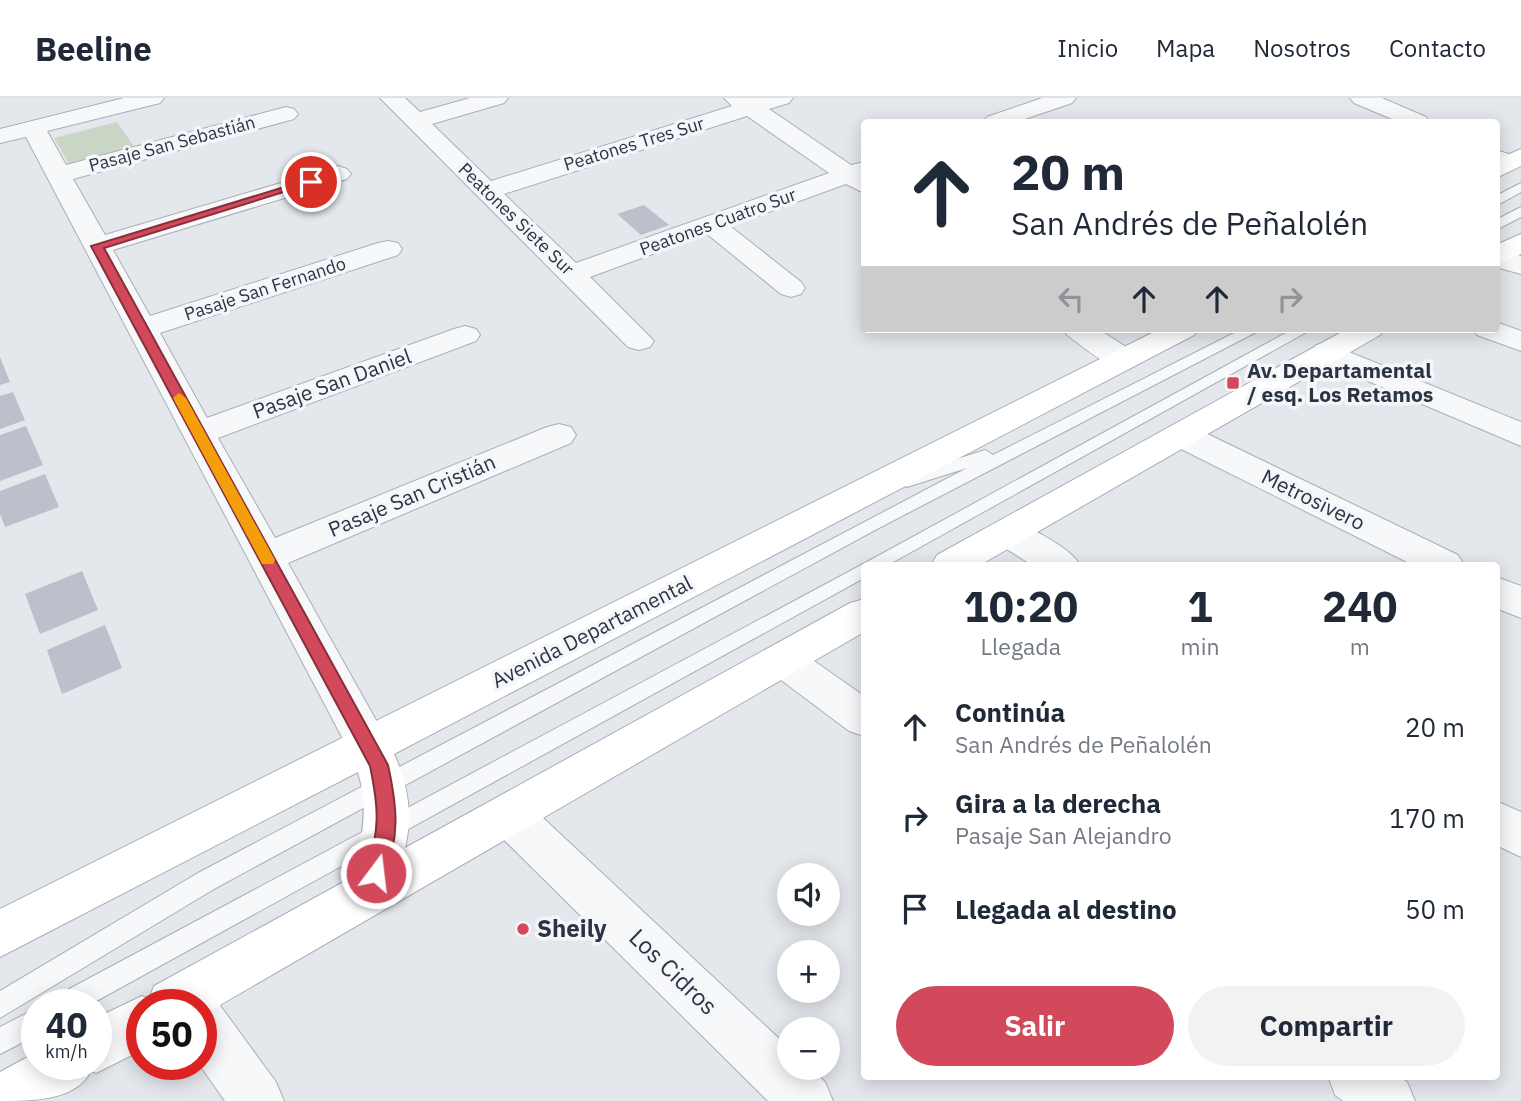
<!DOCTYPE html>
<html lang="es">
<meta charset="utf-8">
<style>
body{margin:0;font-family:"IBM Plex Sans",sans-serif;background:#f2f2f3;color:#1f2937;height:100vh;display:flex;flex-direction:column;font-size:26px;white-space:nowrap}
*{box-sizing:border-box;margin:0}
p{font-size:23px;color:#747a83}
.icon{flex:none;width:38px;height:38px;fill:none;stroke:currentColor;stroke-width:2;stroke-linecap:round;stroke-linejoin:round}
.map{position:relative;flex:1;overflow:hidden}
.panel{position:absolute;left:861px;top:464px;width:639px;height:518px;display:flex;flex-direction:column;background:#fff;border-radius:7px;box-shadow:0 4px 18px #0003}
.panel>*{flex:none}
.hud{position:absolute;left:861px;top:21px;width:639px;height:214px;border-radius:7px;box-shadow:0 4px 18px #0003;background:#fff;color:#1f2937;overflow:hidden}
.fabs{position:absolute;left:777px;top:765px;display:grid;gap:14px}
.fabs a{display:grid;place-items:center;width:63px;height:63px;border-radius:50%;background:#fff;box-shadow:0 4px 18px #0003;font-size:35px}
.speed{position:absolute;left:21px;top:891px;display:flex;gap:14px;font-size:35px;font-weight:700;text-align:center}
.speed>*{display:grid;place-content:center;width:91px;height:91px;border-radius:50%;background:#fff;box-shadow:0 4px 18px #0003;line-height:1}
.speed small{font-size:18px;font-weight:400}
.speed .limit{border:10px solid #d22;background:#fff;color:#111}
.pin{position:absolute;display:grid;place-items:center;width:60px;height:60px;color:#fff;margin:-30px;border:4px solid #fff;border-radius:50%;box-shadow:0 2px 7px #0007}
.me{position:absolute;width:77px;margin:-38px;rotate:15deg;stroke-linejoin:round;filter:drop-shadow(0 0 5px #0008)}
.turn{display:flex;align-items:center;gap:24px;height:147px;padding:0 35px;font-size:32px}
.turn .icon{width:91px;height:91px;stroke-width:2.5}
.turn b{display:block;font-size:49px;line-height:60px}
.lanes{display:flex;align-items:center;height:66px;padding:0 35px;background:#0003;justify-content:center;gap:35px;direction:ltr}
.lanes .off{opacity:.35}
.eta{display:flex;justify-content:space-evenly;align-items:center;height:119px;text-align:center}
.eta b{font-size:42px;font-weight:800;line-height:49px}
.action{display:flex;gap:14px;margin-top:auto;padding:14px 35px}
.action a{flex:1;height:80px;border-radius:42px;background:#d1495b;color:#fff;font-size:28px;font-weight:800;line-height:80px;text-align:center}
.action a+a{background:#f2f2f3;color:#1f2937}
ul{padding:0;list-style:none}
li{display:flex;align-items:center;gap:21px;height:91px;padding:0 35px}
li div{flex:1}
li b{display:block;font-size:26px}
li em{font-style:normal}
header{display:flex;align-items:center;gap:42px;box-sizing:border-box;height:98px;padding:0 35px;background:#fff;border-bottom:2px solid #e0e1e3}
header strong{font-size:33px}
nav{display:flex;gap:38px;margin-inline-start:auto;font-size:24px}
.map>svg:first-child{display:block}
</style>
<header>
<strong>Beeline</strong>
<nav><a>Inicio</a><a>Mapa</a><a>Nosotros</a><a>Contacto</a></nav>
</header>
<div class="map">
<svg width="1521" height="1003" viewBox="0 0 1521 1003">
<rect width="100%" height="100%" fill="#e4e7ec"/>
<path fill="#c9d6c5" d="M117,24L137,53L72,71L54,40Z"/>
<path fill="#bbc0ca" d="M644,107L669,127L641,137L617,116Z
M0,259L10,284L0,287Z
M13,294L25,322L0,331V298Z
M26,328L43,367L0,383V337Z
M45,376L59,409L5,429L0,416V393Z
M82,473L98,512L40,536L25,496Z
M105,527L122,570L62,596L47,552Z"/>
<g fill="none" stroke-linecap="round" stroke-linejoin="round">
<g stroke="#a9aeb7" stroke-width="2">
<path id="lane" d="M1521,85V94L1496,108V98Z
M1521,109V119L1496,132V122Z
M1242,231H1262L877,431L214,791L0,920V893L198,775L967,370L907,389L898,383L901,379L985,352L993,357Z
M1293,231H1312L888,467H864V480L91,906H54L58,897L865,465Z
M37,910V937L0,956V929Z"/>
</g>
<g stroke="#a9aeb7" stroke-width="2">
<path id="street" d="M124,0H164L160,5L47,33L66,67L286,9L294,11L298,16L294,21L73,81L105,137L338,68L347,71L351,76L347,81L113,152L150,218L378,145L388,143L398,145L402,151L398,157L160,235L207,320L454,231L465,228L476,231L480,237L476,243L218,340L275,440L547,329L559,326L571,329L576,337L571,345L288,465L391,649L384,662L369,667L354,662L26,39L0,45V31Z
M380,0H405L420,14L470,0H508L504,5L432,26L491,83L732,8L724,0H793L789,5L769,11L851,67L864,64V95L846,86L730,128L801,184L805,190L801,196L791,199L781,196L707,136L590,179L654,243L650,249L639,252L628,249ZM747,18L829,75L576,165L504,96Z
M1042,0H1076L1072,5L1016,24H983L987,19Z
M1350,0H1382L1426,19L1430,24H1399L1354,5Z
M1496,52L1518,59L1521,65L1518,69L1509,72L1496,68Z
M1496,151L1521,158V176L1496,169Z
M1496,224L1521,233V253L1477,237L1473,231H1496Z
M1063,231H1098L1134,254L1139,261L1134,268C1109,274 1087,251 1067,237Z
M1327,245L1521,324V348L1316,261L1312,254L1316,247Z
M1181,326L1193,329L1458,457L1464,467H1413L1169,345L1164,337L1169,329Z
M1008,422C1028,428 1070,449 1080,467H1032L995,444L990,435L995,426Z
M1496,479L1521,488V520L1496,510Z
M783,546L797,551L864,598V638L849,633L769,573L763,562L769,551Z
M509,697L525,703L789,950V970H810L825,984L833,1003H768L493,731L486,717L493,703Z
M1496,703L1521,714V759L1496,747Z
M201,898L219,906L276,984L284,1003H225L199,966L201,906H182Z
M1328,978H1399L1407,984L1415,1003H1343L1335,997Z"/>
</g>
<g stroke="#a9aeb7" stroke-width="2">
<path id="secondary" d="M1521,51V68L1496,80V62Z
M1521,136V156L1496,167V147Z
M1160,231H1198L1194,237L394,656C408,686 413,717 405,750L850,505L864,501V534L201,918V906H142V952L96,975L91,973C76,1003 32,1003 0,1003V974L37,954V966H96V920L142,898L149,901L154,888L349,781C363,746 369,711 358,674L0,859V811Z
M1347,231H1384L1380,237L980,467H931L937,457Z"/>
</g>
<use href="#lane" fill="#f7f8fa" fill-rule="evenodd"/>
<use href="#street" fill="#f7f8fa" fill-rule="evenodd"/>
<use href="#secondary" fill="#fff" fill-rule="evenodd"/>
</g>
<path fill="#d1495b" stroke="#882f3b" stroke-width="2" d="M307,82L316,84L104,150L388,667C397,708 401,741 382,781L376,783L369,781L366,775C380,732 379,711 370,668L91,148Z"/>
<path fill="#f59e0b" d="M179,295L186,300L275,462L273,466H262L260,462L173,300Z"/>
<g fill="#d1495b" stroke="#f4f6f9" stroke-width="2.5">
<rect x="1226" y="278" width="14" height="14" rx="3.5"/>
<circle cx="523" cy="831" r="7"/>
</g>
<g text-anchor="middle" stroke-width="7" stroke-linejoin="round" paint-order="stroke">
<g font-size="18" fill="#2b3445" stroke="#f4f6f9">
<text transform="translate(172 46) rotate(-15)" y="6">Pasaje San Sebastián</text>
<text transform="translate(634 46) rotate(-17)" y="6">Peatones Tres Sur</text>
<text transform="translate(516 121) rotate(44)" y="6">Peatones Siete Sur</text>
<text transform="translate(718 124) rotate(-20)" y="6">Peatones Cuatro Sur</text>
<text transform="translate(265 191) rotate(-18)" y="6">Pasaje San Fernando</text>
</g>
<g font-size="21" font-weight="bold" fill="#2b3445" stroke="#f4f6f9" text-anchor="start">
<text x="1247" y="280">Av. Departamental<tspan x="1247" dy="24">/ esq. Los Retamos</tspan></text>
</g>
<g font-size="21" fill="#2b3445" stroke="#f4f6f9">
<text transform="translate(332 286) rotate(-20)" y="7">Pasaje San Daniel</text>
<text transform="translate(412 398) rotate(-23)" y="7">Pasaje San Cristián</text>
<text transform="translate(1313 402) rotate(26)" y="7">Metrosivero</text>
<text transform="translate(592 534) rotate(-27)" y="7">Avenida Departamental</text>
</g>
<g font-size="24" font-weight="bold" fill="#2b3445" stroke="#f4f6f9" text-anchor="start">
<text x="537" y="839">Sheily</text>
</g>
<g font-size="24" fill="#2b3445" stroke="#f4f6f9">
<text transform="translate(673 874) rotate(44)" y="8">Los Cidros</text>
</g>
</g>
</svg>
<div class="fabs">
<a><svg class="icon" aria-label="sound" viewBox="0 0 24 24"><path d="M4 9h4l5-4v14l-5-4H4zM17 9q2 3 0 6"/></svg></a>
<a>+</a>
<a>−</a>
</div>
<div class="speed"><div>40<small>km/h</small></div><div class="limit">50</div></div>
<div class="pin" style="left:311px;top:84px;background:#d93025"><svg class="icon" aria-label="arrive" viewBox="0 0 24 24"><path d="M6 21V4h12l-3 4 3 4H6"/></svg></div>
<svg class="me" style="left:376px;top:775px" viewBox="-20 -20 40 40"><circle r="17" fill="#d1495b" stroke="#fff" stroke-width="3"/><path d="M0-11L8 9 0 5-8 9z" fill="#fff"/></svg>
<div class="hud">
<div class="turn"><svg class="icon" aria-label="ahead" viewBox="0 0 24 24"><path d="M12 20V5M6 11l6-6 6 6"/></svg><div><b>20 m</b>San Andrés de Peñalolén</div></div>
<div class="lanes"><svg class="icon off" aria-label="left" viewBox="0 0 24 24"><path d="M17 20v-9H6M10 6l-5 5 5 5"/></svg><svg class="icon" aria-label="ahead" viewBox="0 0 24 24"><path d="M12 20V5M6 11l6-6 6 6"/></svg><svg class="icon" aria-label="ahead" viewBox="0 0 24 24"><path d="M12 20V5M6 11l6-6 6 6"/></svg><svg class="icon off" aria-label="right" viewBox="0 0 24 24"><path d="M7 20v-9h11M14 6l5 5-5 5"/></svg></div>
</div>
<section class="panel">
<div class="eta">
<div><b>10:20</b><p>Llegada</p></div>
<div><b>1</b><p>min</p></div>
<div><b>240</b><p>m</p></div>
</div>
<ul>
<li><svg class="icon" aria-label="ahead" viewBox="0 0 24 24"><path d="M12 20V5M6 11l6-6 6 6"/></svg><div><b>Continúa</b><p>San Andrés de Peñalolén</p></div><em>20 m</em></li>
<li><svg class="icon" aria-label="right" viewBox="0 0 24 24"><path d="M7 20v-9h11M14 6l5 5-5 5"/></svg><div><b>Gira a la derecha</b><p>Pasaje San Alejandro</p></div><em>170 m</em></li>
<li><svg class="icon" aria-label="arrive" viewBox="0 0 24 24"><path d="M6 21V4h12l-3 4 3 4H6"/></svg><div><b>Llegada al destino</b></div><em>50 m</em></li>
</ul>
<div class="action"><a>Salir</a><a>Compartir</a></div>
</section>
</div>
